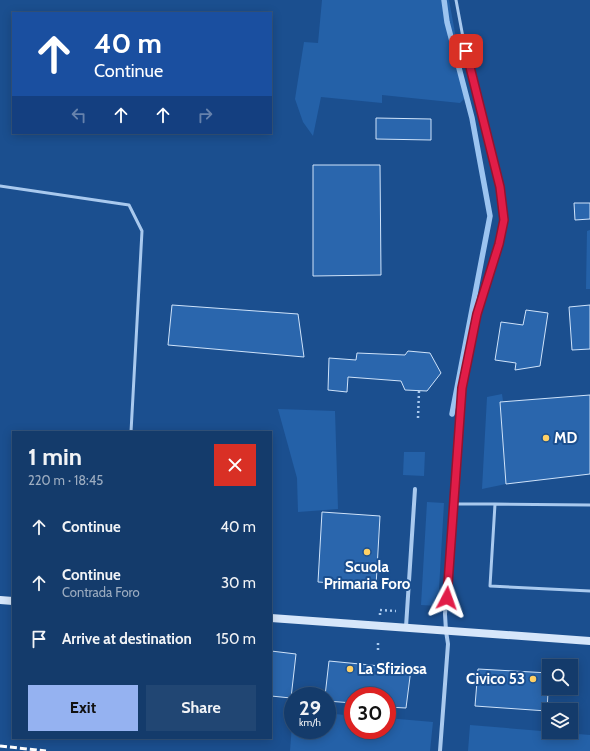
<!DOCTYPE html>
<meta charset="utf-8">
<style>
body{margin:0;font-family:Cabin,sans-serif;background:#214673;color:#f1f3f6;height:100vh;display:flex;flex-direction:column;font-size:15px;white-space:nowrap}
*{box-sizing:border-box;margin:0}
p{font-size:13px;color:#9dadc1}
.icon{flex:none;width:22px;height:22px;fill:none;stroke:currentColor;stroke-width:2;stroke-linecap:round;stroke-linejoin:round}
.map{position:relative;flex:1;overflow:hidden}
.drawer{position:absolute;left:12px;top:431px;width:260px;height:308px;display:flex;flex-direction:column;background:#143b6b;border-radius:0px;box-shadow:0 2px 10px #0003,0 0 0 1px #33557e}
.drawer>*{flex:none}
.top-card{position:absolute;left:12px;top:12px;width:260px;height:122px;border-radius:0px;box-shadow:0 2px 10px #0003,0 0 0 1px #33557e;background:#1a4fa0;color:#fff;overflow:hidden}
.controls{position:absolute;left:542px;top:659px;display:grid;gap:8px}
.controls a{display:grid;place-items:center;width:36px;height:36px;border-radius:0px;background:#143b6b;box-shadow:0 2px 10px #0003,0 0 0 1px #33557e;font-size:20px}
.speed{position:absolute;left:284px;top:687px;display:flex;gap:8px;font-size:20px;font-weight:700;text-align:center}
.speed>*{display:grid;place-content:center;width:52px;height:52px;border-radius:50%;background:#143b6b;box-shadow:0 2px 10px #0003,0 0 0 1px #33557e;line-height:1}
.speed small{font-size:10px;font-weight:400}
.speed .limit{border:6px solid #d22;background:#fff;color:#111}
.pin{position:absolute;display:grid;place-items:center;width:34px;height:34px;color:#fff;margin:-17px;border-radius:8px;box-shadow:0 2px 6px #0006}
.me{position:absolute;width:44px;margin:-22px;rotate:4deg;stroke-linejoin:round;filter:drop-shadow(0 0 3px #0008)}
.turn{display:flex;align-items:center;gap:14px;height:84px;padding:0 16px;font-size:18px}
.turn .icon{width:52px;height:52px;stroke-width:2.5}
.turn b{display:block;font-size:28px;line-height:34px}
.lanes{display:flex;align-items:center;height:38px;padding:0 16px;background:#0003;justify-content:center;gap:20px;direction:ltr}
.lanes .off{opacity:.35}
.round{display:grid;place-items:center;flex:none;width:42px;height:42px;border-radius:0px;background:#214673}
.overview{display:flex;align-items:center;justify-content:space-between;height:68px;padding:0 16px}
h1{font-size:24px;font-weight:700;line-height:30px}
.button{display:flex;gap:8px;margin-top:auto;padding:8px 16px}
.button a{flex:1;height:46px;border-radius:0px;background:#95b2f1;color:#111;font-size:16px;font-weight:700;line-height:46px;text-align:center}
.button a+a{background:#214673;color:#f1f3f6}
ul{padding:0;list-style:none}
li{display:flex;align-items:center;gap:12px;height:56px;padding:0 16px}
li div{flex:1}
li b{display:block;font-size:15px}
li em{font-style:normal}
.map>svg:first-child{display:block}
</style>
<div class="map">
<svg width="590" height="751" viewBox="0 0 590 751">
<rect width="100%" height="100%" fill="#1b4f8f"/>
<path fill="#2461a8" d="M322,0H449L460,60L468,95L460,103L382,95V103L321,97L313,136L303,122L295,99L304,42L318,43Z
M590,230V289H586L587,231Z
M502,394L503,401L500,402V406L506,484L482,489L487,397Z
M278,409L335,411L338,509L298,512L297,478Z
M404,452H425L424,476L403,475Z
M427,502L444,503L438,606L421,605Z
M293,711V730H327V713L353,716V730H387V718L433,722L430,751H290Z
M470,725L590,735V751H468Z"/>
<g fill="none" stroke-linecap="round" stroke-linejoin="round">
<path stroke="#9cc4f0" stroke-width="5.5" d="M444,0L447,22L472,118L490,216L452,414"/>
</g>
<path fill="#2a66ad" stroke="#cfe3fa" d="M376,118L431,119V140L376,139Z
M313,165H380L381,275L313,276Z
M574,203H590V219L575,220Z
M172,305L298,314L304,357L168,345Z
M590,305V349L572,350L569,307Z
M526,310L548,313L540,366L515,370L516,363L495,360L501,322L523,325Z
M408,351L430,353L441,373L427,391L405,390L401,381L348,377L347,392L328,390L329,358L356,360L357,353L405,355Z
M590,395V474L506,484L500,402Z
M322,512L380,516L376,586L318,582Z
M271,651L296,654L291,698L271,696Z
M329,661L411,669L406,708L387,707V696H353V703L327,701V696H325Z
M478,669L549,673L547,711L475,706Z"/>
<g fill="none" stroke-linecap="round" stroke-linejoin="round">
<path stroke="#a9c9ee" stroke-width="2.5" stroke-dasharray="2 3" stroke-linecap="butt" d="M418,418L419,391
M380,615V610L396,611
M378,650V643"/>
<path stroke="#a9c9ee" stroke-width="3" d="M456,0L468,64L500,187L504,220L499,244L477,314L462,388L457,436
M0,186L129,205L142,231L131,432
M454,504H495
M590,505L495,504L490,586L590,591"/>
<path stroke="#a9c9ee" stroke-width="4" d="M406,627L415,489
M440,751L448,644L446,631L445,614L454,504L457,436"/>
<path stroke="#d6e6fa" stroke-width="8" d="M0,600L13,601
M271,618L590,641"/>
<path stroke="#fff" stroke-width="3" stroke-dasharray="7 3" stroke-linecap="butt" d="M0,746L46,751"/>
</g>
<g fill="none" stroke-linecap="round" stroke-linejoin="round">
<g stroke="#92132f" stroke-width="10">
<path id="route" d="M447,598L462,388L477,314L499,244L504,220L500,187L466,51"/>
</g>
<use href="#route" stroke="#e11d48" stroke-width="7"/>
</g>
<g fill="#ffd166" stroke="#1b4f8f" stroke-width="1.5">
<circle cx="546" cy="438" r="4"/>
<circle cx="367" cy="552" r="4"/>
<circle cx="350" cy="669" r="4"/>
<circle cx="533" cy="679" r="4"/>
</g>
<g text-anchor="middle" stroke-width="4" stroke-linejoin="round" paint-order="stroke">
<g font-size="15" font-weight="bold" fill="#fff" stroke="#1b4f8f" text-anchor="start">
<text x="554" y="443">MD</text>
<text x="367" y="572" text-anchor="middle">Scuola<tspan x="367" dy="17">Primaria Foro</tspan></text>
<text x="358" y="674">La Sfiziosa</text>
<text x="525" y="684" text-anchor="end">Civico 53</text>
</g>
</g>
</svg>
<div class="controls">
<a><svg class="icon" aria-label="search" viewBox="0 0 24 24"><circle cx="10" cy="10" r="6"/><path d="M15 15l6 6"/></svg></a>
<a><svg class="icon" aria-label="layers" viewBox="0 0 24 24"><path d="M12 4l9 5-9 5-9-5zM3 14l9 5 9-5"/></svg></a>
</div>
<div class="speed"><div>29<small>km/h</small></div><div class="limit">30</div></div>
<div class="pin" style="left:466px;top:51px;background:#d93025"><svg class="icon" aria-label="arrive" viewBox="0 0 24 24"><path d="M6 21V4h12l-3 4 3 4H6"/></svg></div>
<svg class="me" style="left:447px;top:598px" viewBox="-20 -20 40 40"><path d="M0-17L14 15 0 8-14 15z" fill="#e11d48" stroke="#fff" stroke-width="4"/></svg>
<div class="top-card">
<div class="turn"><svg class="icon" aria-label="ahead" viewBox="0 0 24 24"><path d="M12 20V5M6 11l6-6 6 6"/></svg><div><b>40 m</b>Continue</div></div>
<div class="lanes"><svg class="icon off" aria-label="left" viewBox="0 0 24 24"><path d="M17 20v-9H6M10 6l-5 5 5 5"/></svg><svg class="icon" aria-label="ahead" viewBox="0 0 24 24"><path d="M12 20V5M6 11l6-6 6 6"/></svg><svg class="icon" aria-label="ahead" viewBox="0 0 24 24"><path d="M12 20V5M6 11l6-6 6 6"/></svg><svg class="icon off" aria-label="right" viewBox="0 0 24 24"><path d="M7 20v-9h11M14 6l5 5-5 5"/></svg></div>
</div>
<section class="drawer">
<div class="overview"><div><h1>1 min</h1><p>220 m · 18:45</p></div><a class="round" style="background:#d93025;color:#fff"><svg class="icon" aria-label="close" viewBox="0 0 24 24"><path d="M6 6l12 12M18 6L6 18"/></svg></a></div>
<ul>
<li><svg class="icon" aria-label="ahead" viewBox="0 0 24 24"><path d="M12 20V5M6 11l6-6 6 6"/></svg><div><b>Continue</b></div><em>40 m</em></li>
<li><svg class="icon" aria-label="ahead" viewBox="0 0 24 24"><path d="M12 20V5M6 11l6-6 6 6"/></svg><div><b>Continue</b><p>Contrada Foro</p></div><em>30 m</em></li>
<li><svg class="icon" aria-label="arrive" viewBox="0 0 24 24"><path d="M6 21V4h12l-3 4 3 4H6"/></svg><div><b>Arrive at destination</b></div><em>150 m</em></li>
</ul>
<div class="button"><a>Exit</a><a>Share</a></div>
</section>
</div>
